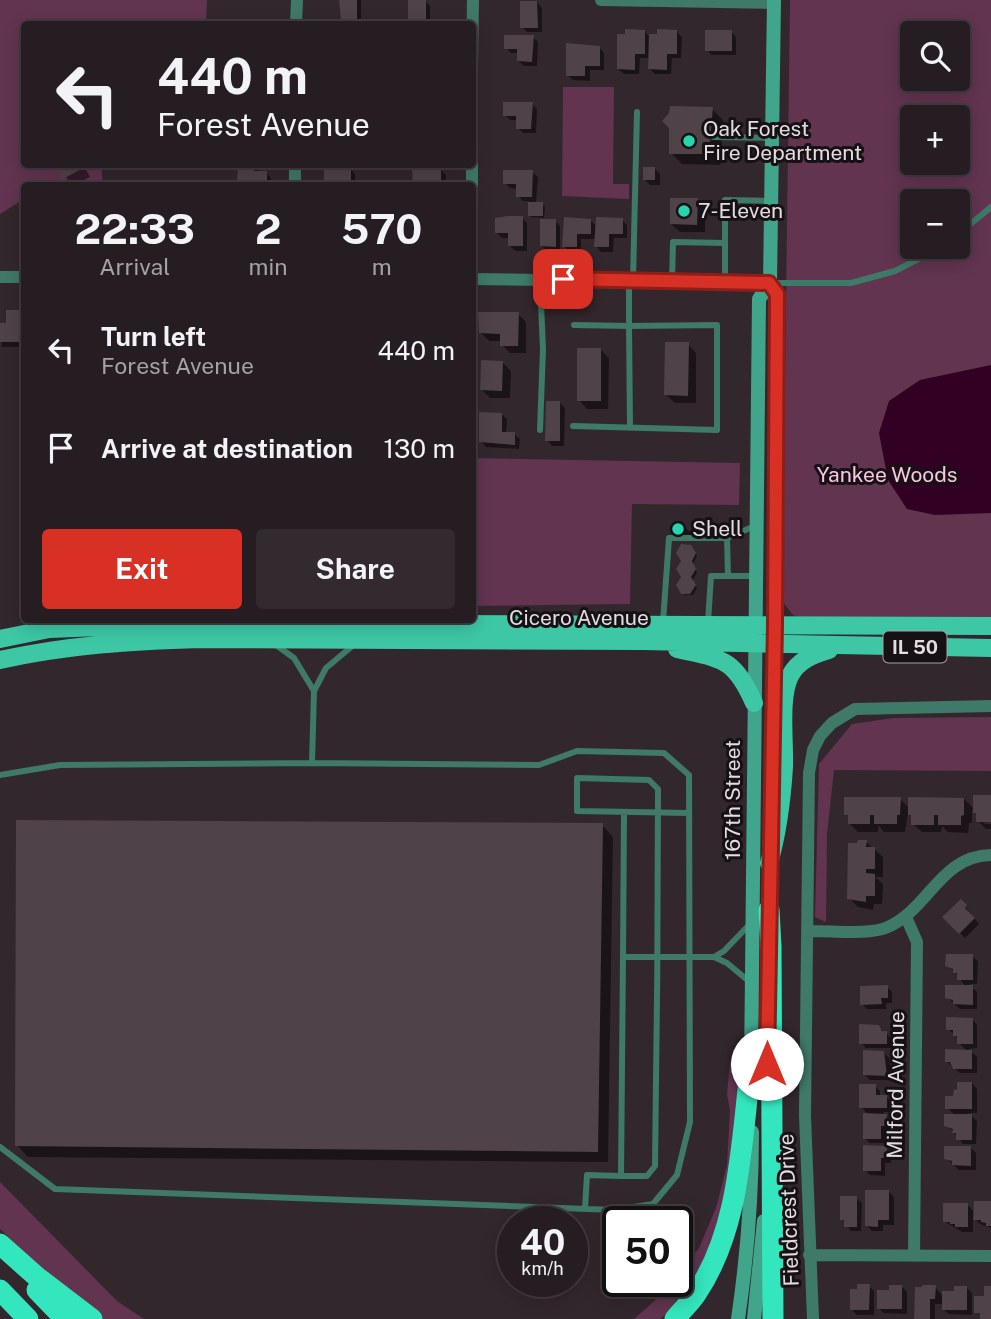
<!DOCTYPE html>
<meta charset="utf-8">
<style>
body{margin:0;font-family:"Public Sans",sans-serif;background:#322a2f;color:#f1f3f6;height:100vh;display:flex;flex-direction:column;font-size:26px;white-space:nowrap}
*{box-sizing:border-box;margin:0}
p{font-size:23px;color:#a4a2a5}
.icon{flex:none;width:38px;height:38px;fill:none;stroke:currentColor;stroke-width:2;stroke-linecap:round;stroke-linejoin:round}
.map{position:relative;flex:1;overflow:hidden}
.side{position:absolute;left:21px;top:182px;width:455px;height:441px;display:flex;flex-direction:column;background:#261d22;border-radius:7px;box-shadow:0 4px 18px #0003,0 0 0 2px #423b40}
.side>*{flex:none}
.banner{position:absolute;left:21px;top:21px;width:455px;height:147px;border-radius:7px;box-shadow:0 4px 18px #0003,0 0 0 2px #423b40;background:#261d22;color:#f1f3f6;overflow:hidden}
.controls{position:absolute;left:900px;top:21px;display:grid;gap:14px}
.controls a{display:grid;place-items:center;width:70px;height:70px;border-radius:7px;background:#261d22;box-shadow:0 4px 18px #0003,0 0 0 2px #423b40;font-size:35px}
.speed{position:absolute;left:497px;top:1206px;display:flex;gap:14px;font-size:35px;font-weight:700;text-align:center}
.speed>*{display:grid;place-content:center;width:91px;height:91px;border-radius:50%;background:#261d22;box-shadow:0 4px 18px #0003,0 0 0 2px #423b40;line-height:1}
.speed small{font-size:18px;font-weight:400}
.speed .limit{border:4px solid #111;border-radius:10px;background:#fff;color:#111}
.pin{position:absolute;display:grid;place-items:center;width:60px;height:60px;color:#fff;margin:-30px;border-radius:14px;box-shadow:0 4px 10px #0006}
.me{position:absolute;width:77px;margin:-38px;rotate:0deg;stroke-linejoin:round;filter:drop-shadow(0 0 5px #0008)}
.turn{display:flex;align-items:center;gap:24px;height:147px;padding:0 21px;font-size:32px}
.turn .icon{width:91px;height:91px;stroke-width:2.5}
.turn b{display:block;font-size:49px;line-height:60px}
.eta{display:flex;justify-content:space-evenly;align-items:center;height:119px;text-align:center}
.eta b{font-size:42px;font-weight:700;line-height:49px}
.button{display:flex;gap:14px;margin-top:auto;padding:14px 21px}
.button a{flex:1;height:80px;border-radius:7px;background:#d93025;color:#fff;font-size:28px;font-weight:700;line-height:80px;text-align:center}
.button a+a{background:#322a2f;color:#f1f3f6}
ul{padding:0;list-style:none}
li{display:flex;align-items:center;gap:21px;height:98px;padding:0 21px}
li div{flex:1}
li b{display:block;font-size:26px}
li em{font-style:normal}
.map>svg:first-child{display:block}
</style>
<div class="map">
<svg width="991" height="1319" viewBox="0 0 991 1319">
<rect width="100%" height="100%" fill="#32272d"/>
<path fill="#623450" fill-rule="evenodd" d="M0,0H207L206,24H24V164L102,165V185L24,186V199L0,214Z
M790,0H991V619H803L793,615L782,601ZM912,33H957V79H912ZM912,117H957V163H912ZM912,201H957V247H912Z
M563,87H614L613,184H629V199L562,196Z
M472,458L740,463L739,505L632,504L630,604L473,606Z
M991,717V771L834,770L827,834L826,922L815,917L819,764L852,724L893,718Z
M742,1046V1074L723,1226L698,1272L665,1315L660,1319H634L662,1294L673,1281H677V1275L699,1248L716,1208L727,1165L730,1111L727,1094L730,1061Z
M0,1182L117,1301L144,1319H103L59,1286L0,1229Z"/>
<path fill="#320022" d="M991,365V513L935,515L907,509L888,480L879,433L889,401L920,380Z"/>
<path fill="#0007" d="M341,0H361V24H348L343,19Z
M410,0H425L430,6V24H410Z
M537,2L542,8V32H527L522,27Z
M676,31L682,37L681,58H672L671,74H655L650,69V58H640L639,74H624L618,69L645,32L649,36H658Z
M731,31L736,37V55H712L707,50Z
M533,37L538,42L537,66H524L518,61V53H511L506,48Z
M599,47L604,53V70H590V81L573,80L567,75Z
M532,104L537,109L536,133H523L518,128V120H510L505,115Z
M712,109L723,120L720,165L682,164L671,153Z
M57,164H83L90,177L72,186Z
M240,164H258L259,173H266L271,178V186H240Z
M654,168L660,174V185H650L644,179Z
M350,169L355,174V186H330L325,181Z
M441,170L446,175V186H414Z
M532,172L538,177L536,203L545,206L544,218L531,217L529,215V201H523L518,196V189L510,188L505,183Z
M697,200L705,208V232H680L671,224Z
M522,218L527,223V251H515L510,246V238H502L497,233Z
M590,220L598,228L622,220L627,225V238H614L613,252H601L596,246V239H581V252H569L564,246Z
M555,221L560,226V251H547L542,246Z
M18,312L23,317V347H2L0,324H7Z
M518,314L526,322V353H510L502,345V341H489L480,332Z
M688,344L696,353V403H675L666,395Z
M601,350L609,358L608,409H587L579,400Z
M503,363L511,371L510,398H490L481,389Z
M559,402L565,408L564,446H552L547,440Z
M501,414L507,419L506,434H514L520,439L519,449L486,447L481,441Z
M670,525L687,529L695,537L678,538L670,530Z
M693,549L697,556L693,564L697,573L692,581L697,588L693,595H685L682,593L683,577Z
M991,796V820H981L985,824H991V829H986L978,821V816L972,809V823H969L968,833L948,832L942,826L941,832H922L913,824V818L908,813L905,832H884L878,825V832H858L849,823V817L846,814L900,799L910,809L964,799L975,810Z
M602,825L613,837L608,1162L28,1157L17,1145Z
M866,842L883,857V877H875L883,884L882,904H874L873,910L858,907L849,898Z
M961,901L979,924L965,938L945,917Z
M972,956L978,961L977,984H969L977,992V1009H960L947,997L966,987L954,971L947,966Z
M887,987L892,992V1003H886V1009H867L862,1004Z
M972,1019L977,1025V1048L969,1049L977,1057V1073H960L946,1061L967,1051L959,1043L955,1035L948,1029Z
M878,1026L891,1038V1048H866L861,1043Z
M883,1052L889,1058L892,1080H870L865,1075Z
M972,1083L977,1089V1113H969L977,1121L976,1144H963L953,1131L946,1126L955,1115L947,1108Z
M875,1086L880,1091V1096H886L891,1102V1112H883L891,1121V1131H885V1143H870L864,1138L869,1115L861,1107Z
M886,1148L891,1153V1163H885V1176L870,1175L865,1170Z
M971,1148L976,1153V1170H959L946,1158Z
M889,1192L894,1197V1225H883V1231H872L867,1226Z
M856,1198L862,1203L861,1231H851L842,1219Z
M991,1203V1228L980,1224L973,1217V1232H962L944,1221L968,1205L975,1213Z
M869,1286L874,1291V1315H857L851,1309L858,1290Z
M902,1287L907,1292V1314L884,1313L878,1308L891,1292Z
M935,1287L943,1296L967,1288L972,1293V1315L949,1314L943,1309V1304H935V1319H916Z"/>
<path fill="#4f4349" d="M339,0H357V19L341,20Z
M408,0H426V24H408Z
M520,1H537L538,28H520Z
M625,29L645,30V54H635V70L617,69V34H625Z
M657,29L677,30V54H667V70L648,69L649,34H657Z
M705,30H732V51H705Z
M504,35H534L532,62L517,61V49H504Z
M566,43L600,46V66H585V76H566Z
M503,102H533L531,129H516V116H503Z
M670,106L713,107L709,154H669V128L662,121L669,113Z
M55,164H81L83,168L63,179Z
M238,164H254V171H267V185H237Z
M324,167H351V182H324Z
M643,167H655V180H643Z
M412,168H441V182L413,186Z
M503,170H533L532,197H516V184H503Z
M670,198H698L697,225L670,224Z
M528,202H543V216H528Z
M508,216H523V246H508V233H495V218Z
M564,217L591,219V234H577V247H562Z
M596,217L623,218V234H609V247H594Z
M540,219H556V247L540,246Z
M6,310H19V342H0V323H6Z
M478,312H519L518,346H500V334L479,333Z
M665,342H689L688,396L664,395Z
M577,348H601V401H577Z
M481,360L503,361L502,391L480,390Z
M546,401H560V441H545Z
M479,412L502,413V432H515V445L479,442Z
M681,544L691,545L696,553L692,561L696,569L691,577L696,585L690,594H681L676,585L681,577L676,569L681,561L676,553Z
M973,795H991V822H976V813H973Z
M844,797H901L900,815H897V824H874V815H870V824H848V815H844Z
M908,797L964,798V815L961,816V825H938V815H934V825H911V815H908Z
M16,820L603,823L598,1152L15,1146Z
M858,840H867L866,847H875V869H866V873L875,874V896H866V902L847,899L848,843H857Z
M961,899L967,905L965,908L975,918L959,934L942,917Z
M946,954H973V980H957V973H953V969L945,966Z
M888,985V998H881L882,1004L860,1005V986Z
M945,985H973V1005L953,1004V1000L945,998Z
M946,1017L973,1018V1044H957V1036H953V1030H946Z
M859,1024L879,1025L882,1031H887V1044H859Z
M945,1049L972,1050V1069H953L950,1062H945Z
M863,1050L884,1051L887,1076L863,1075Z
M957,1082H972V1109H945V1096H953L954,1089L957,1090Z
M859,1084H876V1095H887V1108H859Z
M863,1113L887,1114L886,1126H881V1139H863Z
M944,1114H972V1140H956V1133H952L953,1129L944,1126Z
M863,1145L887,1146V1158H881V1171H863Z
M944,1146H971V1166L952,1165V1161L944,1159Z
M865,1190H889V1220H878V1227L865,1226Z
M840,1196H857V1227H844V1220H840Z
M974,1201H991V1226H986V1223L981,1222V1220H973Z
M943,1203H968V1227H955V1224H950V1222H943Z
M857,1284H870L869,1310H850V1289H857Z
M889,1285H902V1309H877V1290H889Z
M922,1285H936L935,1299H930V1319H914L915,1287H922Z
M954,1286H967V1310H942V1291H954Z
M984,1286H991V1319H980V1313H974V1296H984Z"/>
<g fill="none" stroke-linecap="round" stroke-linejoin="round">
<path stroke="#3f7968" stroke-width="6" d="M713,137L772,138
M957,235L991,207
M633,280L637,112
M672,282L673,242L725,243V200L770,201
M725,283V243
M773,283H851L895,271L942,247
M574,325L629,326L630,428
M573,426L717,430V325L629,326V280
M540,430L543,349L540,281
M727,538L728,576
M663,622L669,538H727L757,525
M708,622L711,576H755
M276,645L294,658L314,691L326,668L356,643
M0,775L60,765L312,763L314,691
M749,925L724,951L714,957L727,963L751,983
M623,957L624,812
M0,1147L55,1189L614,1210L653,1204L677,1175L690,1122L689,775L664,753L577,751L539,765L312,763
M621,1176H647L655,1166C657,1040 658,915 658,789L649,780L577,778V811L689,813
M585,1209L587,1175L621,1176L623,957H714"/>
<path stroke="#3f7968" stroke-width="12" d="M601,0L773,3
M296,24L297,0
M472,69L473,0
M295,186V164
M472,186V164
M0,277H24
M472,279L770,283
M906,917L917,942L914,1256
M807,931C830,930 867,936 888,927C929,909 940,856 991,855
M809,1255L991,1256
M813,1319L805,1116L809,773L813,750L820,736L832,723L855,709L991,706"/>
<path stroke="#41a58b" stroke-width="14" d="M770,833L775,624L777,294L770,283L774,0
M769,917V853
M751,1070L759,299L770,283
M738,1319C747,1258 752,1194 752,1132
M754,1319L764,1221"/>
<path stroke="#3dc7a5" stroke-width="18" d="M0,639L49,629L200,623L991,626
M677,649C721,659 734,657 754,703
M0,660C68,645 132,641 201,639L643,641L991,648
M769,863C778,832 782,799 784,767C785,741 779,698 790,676C798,660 813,655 829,650"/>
<path stroke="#34e6bd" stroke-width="21" d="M769,910L771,946L773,1319
M0,1244L37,1277L92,1319
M0,1290L28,1319
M37,1290L65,1319
M675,1319C681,1311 690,1303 696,1294C741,1227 741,1141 751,1064"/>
</g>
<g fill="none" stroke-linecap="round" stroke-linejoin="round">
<g stroke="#8d1f18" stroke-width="18">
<path id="route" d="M563,279L769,283L777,294L775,624L767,1064"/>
</g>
<use href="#route" stroke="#d93025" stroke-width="12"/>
</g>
<g fill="#26d5ae" stroke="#161114" stroke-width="2.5">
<circle cx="689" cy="141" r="7"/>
<circle cx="684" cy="211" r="7"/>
<circle cx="678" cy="529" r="7"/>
</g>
<g text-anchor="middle" stroke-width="6" stroke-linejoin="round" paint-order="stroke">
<rect fill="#161114" stroke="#a69fa3" stroke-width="2" x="883.5" y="631.5" width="63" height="31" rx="5"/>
<g font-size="19" font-weight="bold" fill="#e4dce0">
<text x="915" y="654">IL 50</text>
</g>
<g font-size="21" fill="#e4dce0" stroke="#161114" text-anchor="start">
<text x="703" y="136">Oak Forest<tspan x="703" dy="24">Fire Department</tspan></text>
<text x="698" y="218">7-Eleven</text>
<text x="692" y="536">Shell</text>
</g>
<g font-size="21" fill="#fbc5e3" stroke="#161114">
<text x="887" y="482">Yankee Woods</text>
</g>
<g font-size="21" fill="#e4dce0" stroke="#161114">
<text x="579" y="625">Cicero Avenue</text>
<text transform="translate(733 800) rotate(-90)" y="7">167th Street</text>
<text transform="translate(896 1085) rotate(-89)" y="7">Milford Avenue</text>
<text transform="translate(789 1210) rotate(-92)" y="7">Fieldcrest Drive</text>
</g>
</g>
</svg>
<div class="controls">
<a><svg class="icon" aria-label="search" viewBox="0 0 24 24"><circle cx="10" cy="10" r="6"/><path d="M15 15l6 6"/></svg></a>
<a>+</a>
<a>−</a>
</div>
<div class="speed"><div>40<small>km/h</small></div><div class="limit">50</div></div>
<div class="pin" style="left:563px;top:279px;background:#d93025"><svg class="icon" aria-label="arrive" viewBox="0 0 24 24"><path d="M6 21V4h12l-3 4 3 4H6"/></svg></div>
<svg class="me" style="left:767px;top:1064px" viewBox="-20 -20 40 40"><circle r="19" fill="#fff"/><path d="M0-13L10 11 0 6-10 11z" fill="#d93025"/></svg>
<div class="banner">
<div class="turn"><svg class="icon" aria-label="left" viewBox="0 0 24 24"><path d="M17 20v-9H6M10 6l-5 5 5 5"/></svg><div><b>440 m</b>Forest Avenue</div></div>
</div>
<section class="side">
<div class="eta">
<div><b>22:33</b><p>Arrival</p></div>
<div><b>2</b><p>min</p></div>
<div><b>570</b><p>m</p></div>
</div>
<ul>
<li><svg class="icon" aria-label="left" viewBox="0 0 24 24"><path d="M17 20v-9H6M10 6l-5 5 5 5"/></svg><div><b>Turn left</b><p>Forest Avenue</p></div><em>440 m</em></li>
<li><svg class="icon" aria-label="arrive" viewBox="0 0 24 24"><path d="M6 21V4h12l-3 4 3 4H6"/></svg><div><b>Arrive at destination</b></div><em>130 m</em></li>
</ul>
<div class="button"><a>Exit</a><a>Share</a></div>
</section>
</div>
